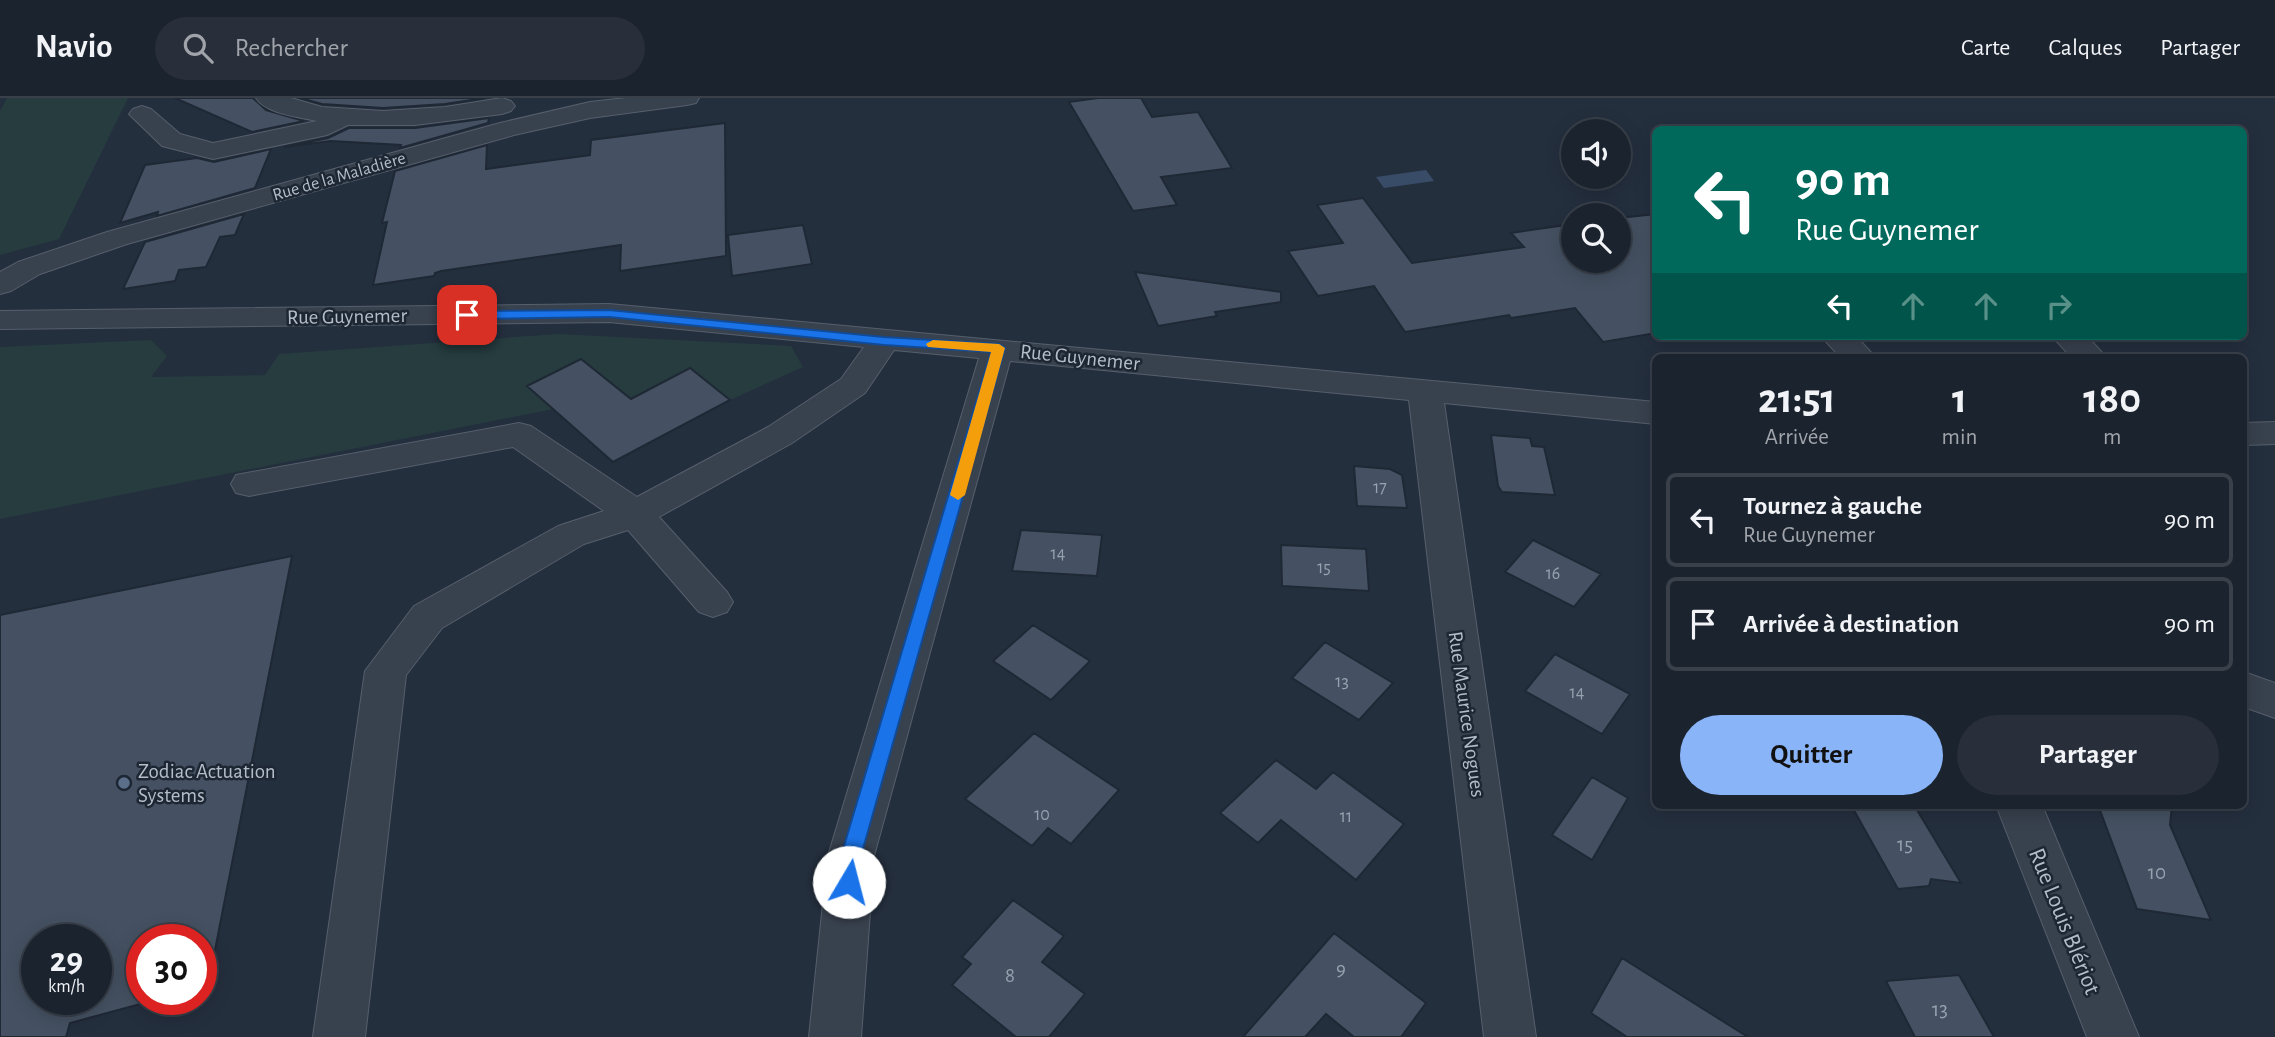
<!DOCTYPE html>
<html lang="fr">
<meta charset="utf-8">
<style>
body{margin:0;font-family:"Alegreya Sans",sans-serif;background:#282f3a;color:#f1f3f6;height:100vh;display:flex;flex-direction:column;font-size:26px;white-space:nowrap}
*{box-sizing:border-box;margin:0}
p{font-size:23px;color:#a0a4aa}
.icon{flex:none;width:38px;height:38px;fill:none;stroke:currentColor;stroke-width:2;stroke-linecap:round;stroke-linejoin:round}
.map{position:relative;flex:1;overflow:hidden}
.drawer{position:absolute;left:1652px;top:256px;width:595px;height:455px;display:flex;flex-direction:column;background:#1b232e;border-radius:10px;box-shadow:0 4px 18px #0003,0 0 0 2px #39404a}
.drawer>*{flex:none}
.top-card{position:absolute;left:1652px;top:28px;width:595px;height:214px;border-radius:10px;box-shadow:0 4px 18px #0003,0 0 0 2px #39404a;background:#00695c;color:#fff;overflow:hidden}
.buttons{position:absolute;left:1561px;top:21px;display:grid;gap:14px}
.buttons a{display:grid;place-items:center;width:70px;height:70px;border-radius:50%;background:#1b232e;box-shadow:0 4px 18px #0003,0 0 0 2px #39404a;font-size:35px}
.speed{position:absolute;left:21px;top:826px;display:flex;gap:14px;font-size:35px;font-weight:700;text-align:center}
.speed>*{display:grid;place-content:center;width:91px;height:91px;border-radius:50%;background:#1b232e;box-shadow:0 4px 18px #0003,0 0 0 2px #39404a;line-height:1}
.speed small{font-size:18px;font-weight:400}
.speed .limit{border:10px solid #d22;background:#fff;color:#111}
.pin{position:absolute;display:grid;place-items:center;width:60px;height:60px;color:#fff;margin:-30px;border-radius:14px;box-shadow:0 4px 10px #0006}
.me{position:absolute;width:77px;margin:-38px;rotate:8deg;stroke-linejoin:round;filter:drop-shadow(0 0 5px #0008)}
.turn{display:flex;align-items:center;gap:24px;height:147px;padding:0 28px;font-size:32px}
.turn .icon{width:91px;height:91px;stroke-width:2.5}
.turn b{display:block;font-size:49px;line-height:60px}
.lanes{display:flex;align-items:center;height:66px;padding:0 28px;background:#0003;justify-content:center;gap:35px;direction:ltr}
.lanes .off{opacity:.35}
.eta{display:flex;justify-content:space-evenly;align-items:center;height:119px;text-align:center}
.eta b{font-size:42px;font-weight:700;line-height:49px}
.action{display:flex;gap:14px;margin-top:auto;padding:14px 28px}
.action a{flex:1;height:80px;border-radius:42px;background:#8ab4f8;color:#111;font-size:28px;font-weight:700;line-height:80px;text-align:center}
.action a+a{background:#282f3a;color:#f1f3f6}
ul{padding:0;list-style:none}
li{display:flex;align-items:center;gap:21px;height:94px;margin:0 14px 10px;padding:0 14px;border:4px solid #39404a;border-radius:10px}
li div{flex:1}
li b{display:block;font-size:26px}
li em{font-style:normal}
header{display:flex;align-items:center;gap:42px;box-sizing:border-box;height:98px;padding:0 35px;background:#1b232e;border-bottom:2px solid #39404a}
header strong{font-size:33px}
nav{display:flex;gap:38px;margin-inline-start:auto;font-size:24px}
.search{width:490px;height:63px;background:#282f3a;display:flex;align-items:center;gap:18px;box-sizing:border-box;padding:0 24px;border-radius:38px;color:#a0a4aa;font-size:26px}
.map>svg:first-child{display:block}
</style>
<header>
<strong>Navio</strong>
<div class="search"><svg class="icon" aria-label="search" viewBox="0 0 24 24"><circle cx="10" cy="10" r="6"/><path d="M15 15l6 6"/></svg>Rechercher</div>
<nav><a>Carte</a><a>Calques</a><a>Partager</a></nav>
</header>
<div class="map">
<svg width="2275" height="939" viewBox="0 0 2275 939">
<rect width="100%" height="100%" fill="#242f3e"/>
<path fill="#263c3f" d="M7,0H128L59,141L0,157V13Z
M558,236L791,248L803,269L730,302L690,270L631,301L581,261L528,288L553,311L0,421V249L151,242L167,258L151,279L265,277L279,256Z"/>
<path fill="#394c67" d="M1426,72L1434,83L1384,90L1376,79Z"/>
<path fill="#455162" stroke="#1f2835" stroke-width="2" fill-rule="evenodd" d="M175,0H253L266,12L304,23L252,34Z
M300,0H485L445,6L383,10L322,6Z
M1098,0H1141L1152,19L1198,14L1232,70L1161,79L1177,107L1133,113L1069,4Z
M489,20L488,25L400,50L401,47L331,43L284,49L328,40L349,30H415Z
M725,25L726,158L620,173L621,147L441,173L435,175L434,178L373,187L387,124L382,125L395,73L487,47L486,71L590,57L591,42Z
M271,51L255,90L157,118L158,114L120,125L145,67L197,60L214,64Z
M1363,100L1412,165L1524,149L1511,135L1573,126V163H1619V120L1656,116V235L1603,244L1575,210L1511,220L1509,217L1405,234L1374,188L1318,198L1288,153L1343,145L1317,107Z
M244,116L235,137L220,139L206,169L179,172L175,183L123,191L145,144Z
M803,127L812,166L732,178L728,137Z
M1135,174L1281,194V204L1215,214L1217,218L1158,228Z
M581,261L631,301L690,270L730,302L613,364L527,288Z
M1491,337L1530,340L1532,348L1544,349L1555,397L1502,394L1498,388Z
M1354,368L1390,371L1402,377L1407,410L1357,408Z
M1021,432L1102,437L1097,478L1012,473Z
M1533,442L1601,476L1574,509L1505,474Z
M1281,447L1366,451L1369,493L1282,488Z
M292,458L208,888L201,890V842H142V901H159L70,925L66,939H0V517ZM37,842H96V901H37Z
M1033,527L1090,563L1051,602L993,563Z
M1325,544L1393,585L1359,622L1292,580Z
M1555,556L1630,596L1602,636L1525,593Z
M1034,635L1119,692L1071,746L1048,730L1032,748L965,701Z
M1276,662L1316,691L1333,674L1404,726L1356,782L1281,722L1258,745L1220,715Z
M1592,679L1628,700L1592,762L1552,737Z
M1851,707H1914L1961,785L1931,781L1929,788L1898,791Z
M2098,707H2172L2170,727L2211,822L2137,811Z
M1013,802L1064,838L1042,864L1085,896L1049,939H1016L952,887L971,866L962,859Z
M1334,835L1426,905L1401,939H1354L1326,916L1305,939H1243Z
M1622,860L1748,939H1627L1591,915Z
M1959,877L1994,939H1915L1886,883Z"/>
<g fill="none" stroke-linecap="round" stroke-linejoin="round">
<g stroke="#565f6c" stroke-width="2">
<path id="minor" d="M256,0H291L322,9L383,13L445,9L502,0L511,3L515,8L511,13L502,16L415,27H348L327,37L213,61L162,48L129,16L133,11L142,8L151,11L180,36L213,45L317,23C300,19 266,16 256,0Z
M626,0H699L696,5L687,7L590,20L514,37L127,146L40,176L11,193L0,196V174L18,164L107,134L500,25L590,4Z
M609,206L1656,304V326L1444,305L1536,939H1484L1409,302L1010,263L874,758L861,939H809L828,758L979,260L894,252L865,295L792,345L659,419L727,494L733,504L727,514L713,519L699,514L628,432L584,446L442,530L406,577L365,939H313L365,573L414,508L558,428L604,413L513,349L249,398L236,395L231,386L236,377L519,325L531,328L637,399L768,329L841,281L864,249L609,224L0,231V213Z
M1821,238H1856L1875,259H1840Z
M2052,238H2087L2106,259H2071Z
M2275,324V346L2244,347V325Z
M2244,574L2275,585V620L2244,609Z
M1996,707H2042L2139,939H2087Z"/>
</g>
<use href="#minor" fill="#38414e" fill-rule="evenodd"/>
</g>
<path fill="#1a73e8" stroke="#114b97" stroke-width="2" d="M609,212L884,239L999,246L1005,250L861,758L856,790L849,793L842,790L839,784L841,758L991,254L884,247L609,219L467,221L460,217L467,213Z"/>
<path fill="#f59e0b" d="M933,242L999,246L1005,250L965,397L958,402L950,397L991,254L928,249L926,246Z"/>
<circle fill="#5c6f8a" stroke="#1d2633" stroke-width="2.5" cx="124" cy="685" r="7"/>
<g text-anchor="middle" stroke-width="5" stroke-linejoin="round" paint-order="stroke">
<g font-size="18" fill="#b4bcc9" stroke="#1d2633">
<text transform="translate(339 78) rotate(-16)" y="6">Rue de la Maladière</text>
</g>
<g font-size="18" fill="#98a1af">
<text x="1380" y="395">17</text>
<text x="1058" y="461">14</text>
<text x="1324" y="475">15</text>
<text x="1553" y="481">16</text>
<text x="1342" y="589">13</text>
<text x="1577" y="600">14</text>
<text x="1042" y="722">10</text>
<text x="1346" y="724">11</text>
</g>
<g font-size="21" fill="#b4bcc9" stroke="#1d2633">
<text transform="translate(347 218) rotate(-1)" y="7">Rue Guynemer</text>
<text transform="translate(1080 259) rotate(6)" y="7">Rue Guynemer</text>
<text transform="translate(1467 616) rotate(82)" y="7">Rue Maurice Nogues</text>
</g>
<g font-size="21" fill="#b4bcc9" stroke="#1d2633" text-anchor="start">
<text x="138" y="680">Zodiac Actuation<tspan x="138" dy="24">Systems</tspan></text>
</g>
<g font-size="21" fill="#98a1af">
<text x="1905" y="753">15</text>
<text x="2157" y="781">10</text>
<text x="1341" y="877">9</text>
<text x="1010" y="884">8</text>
<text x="1940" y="918">13</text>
</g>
<g font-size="24" fill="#b4bcc9" stroke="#1d2633">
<text transform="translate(2065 823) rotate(68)" y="8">Rue Louis Blériot</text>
</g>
</g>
</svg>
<div class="buttons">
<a><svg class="icon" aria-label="sound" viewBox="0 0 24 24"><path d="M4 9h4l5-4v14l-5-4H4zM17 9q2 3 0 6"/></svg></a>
<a><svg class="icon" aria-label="search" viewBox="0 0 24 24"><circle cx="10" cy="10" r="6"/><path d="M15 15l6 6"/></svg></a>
</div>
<div class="speed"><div>29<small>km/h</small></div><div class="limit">30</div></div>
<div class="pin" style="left:467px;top:217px;background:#d93025"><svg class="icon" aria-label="arrive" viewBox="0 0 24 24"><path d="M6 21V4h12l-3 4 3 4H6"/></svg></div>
<svg class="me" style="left:849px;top:784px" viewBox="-20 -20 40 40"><circle r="19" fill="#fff"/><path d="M0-13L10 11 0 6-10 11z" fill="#1a73e8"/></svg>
<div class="top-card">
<div class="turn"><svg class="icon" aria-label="left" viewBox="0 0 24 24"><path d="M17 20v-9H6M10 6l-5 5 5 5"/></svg><div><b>90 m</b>Rue Guynemer</div></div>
<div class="lanes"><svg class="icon" aria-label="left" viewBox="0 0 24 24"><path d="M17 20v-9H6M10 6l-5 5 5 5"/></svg><svg class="icon off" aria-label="ahead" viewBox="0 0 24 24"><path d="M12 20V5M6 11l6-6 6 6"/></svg><svg class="icon off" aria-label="ahead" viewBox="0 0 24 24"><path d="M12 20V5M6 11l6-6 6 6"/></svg><svg class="icon off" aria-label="right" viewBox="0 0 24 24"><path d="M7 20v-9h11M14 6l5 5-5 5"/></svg></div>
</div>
<section class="drawer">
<div class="eta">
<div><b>21:51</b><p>Arrivée</p></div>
<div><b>1</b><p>min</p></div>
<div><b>180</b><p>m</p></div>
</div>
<ul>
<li><svg class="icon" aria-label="left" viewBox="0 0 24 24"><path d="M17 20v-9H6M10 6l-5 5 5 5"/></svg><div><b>Tournez à gauche</b><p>Rue Guynemer</p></div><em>90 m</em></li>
<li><svg class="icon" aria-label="arrive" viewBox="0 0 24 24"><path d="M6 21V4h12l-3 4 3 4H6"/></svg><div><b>Arrivée à destination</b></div><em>90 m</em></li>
</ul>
<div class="action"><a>Quitter</a><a>Partager</a></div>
</section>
</div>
